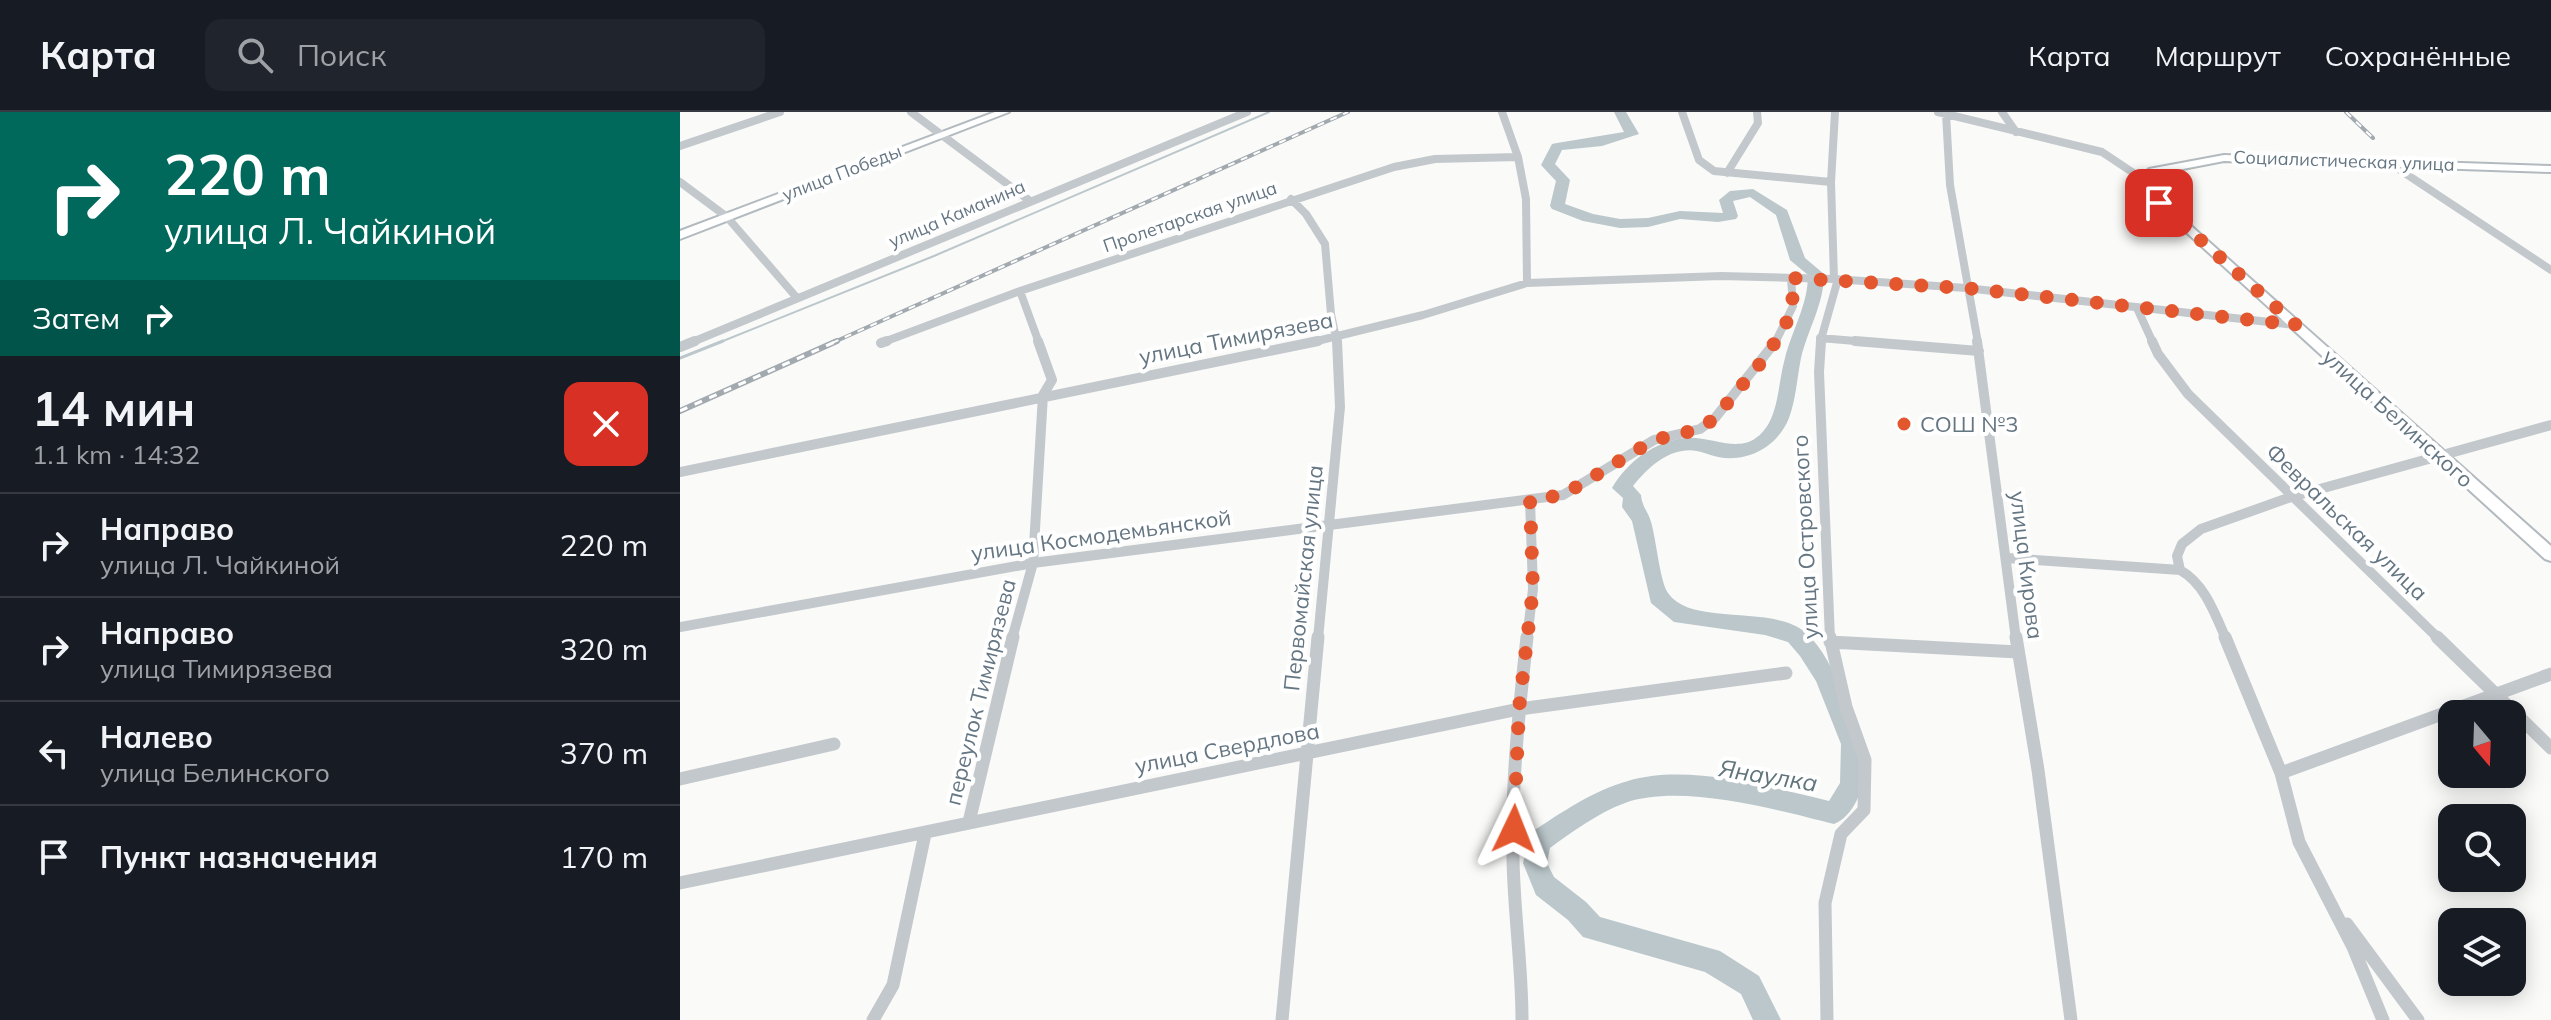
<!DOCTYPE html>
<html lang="ru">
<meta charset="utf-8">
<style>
body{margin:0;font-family:Mulish,sans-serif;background:#20242c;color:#f1f3f6;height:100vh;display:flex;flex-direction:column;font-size:30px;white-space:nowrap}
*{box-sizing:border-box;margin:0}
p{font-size:26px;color:#9ea1a6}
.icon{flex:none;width:44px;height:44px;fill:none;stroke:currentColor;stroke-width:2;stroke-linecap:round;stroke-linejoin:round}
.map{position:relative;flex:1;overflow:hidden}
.sheet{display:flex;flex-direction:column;background:#171b24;width:680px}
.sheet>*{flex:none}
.hud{background:#00695c;color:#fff;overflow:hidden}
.needle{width:52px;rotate:161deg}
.fabs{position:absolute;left:1758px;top:588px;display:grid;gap:16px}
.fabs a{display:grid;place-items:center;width:88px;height:88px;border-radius:16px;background:#171b24;box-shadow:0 4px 20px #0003;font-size:40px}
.pin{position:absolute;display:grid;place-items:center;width:68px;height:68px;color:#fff;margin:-34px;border-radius:16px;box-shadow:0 4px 12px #0006}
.me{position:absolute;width:88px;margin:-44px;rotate:2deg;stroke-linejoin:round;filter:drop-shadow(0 0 6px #0008)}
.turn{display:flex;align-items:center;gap:28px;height:168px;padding:0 32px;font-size:36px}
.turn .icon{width:104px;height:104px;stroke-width:2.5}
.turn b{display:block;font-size:56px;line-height:68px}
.then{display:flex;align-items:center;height:76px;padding:0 32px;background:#0003;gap:16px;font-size:30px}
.round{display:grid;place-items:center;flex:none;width:84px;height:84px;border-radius:16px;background:#20242c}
.overview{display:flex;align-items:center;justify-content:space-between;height:136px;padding:0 32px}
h1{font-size:48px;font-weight:700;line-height:60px}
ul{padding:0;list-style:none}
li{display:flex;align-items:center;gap:24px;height:104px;padding:0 32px;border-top:2px solid #363941}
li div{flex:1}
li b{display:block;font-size:30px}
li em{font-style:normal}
header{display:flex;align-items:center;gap:48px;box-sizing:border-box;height:112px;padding:0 40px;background:#171b24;border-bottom:2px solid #363941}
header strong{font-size:38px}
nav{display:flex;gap:44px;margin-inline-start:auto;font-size:28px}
.search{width:560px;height:72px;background:#20242c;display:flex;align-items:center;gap:20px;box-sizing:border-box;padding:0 28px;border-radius:16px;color:#9ea1a6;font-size:30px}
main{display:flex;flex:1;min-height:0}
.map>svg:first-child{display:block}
</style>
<header>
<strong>Карта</strong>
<div class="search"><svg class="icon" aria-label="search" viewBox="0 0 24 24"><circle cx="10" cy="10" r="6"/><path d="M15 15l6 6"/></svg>Поиск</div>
<nav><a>Карта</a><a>Маршрут</a><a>Сохранённые</a></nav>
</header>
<main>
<section class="sheet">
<div class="hud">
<div class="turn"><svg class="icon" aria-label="right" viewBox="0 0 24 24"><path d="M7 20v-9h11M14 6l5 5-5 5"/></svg><div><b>220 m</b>улица Л. Чайкиной</div></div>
<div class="then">Затем<svg class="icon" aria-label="right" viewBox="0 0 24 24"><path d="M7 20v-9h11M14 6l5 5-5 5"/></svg></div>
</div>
<div class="overview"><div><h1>14 мин</h1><p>1.1 km · 14:32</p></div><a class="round" style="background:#d93025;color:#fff"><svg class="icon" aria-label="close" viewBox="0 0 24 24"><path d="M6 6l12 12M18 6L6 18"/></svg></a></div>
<ul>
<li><svg class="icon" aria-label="right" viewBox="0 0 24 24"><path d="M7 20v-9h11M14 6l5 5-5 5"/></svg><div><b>Направо</b><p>улица Л. Чайкиной</p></div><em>220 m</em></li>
<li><svg class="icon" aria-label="right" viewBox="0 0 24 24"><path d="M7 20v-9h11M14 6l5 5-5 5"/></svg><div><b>Направо</b><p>улица Тимирязева</p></div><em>320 m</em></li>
<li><svg class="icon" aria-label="left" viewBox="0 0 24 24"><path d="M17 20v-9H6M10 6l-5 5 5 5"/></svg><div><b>Налево</b><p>улица Белинского</p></div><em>370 m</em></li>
<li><svg class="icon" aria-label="arrive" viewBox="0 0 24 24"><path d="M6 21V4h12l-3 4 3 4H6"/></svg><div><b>Пункт назначения</b></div><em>170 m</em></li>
</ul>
</section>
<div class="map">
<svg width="1871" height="908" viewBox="0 0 1871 908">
<rect width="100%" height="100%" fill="#fafaf8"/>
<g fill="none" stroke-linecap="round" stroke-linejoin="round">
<path stroke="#bbc7cb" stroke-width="2" d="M38,231L254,144L589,0"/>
<path stroke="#bbc7cb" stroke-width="3" d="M0,246L43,229"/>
<path fill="#bbc7cb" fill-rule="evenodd" d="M934,0H946L959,22L922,34L882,38L875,52L890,68L885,92L913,102L940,107L968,106L1000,99L1043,101L1039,88L1050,79L1073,77L1107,98L1125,146L1144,162C1144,192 1128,217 1121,246C1117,266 1116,287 1109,306C1098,334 1068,351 1038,345C1025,342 1016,336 1002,339C982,342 965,359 953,374L961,383C962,395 968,399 971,410C976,426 980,470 988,481C1011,515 1092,492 1125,520C1143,536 1154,560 1163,582C1174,609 1183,627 1184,657C1184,677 1174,704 1154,712C1098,698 1001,671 945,691C918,701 893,719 870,736L867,751L874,765L906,790L920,805L1040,839L1079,864L1101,908H1073L1061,882L1025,860L903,825L888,808L856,783L843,751L850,721C881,701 912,679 948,669C1007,651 1090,675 1149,689L1160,671L1161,632L1136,569L1120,544L1108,530L1085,523L994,510L971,491L952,409L942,395L943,386L932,376C947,350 975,329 1005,326C1035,323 1067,349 1089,311C1099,292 1099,267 1105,246C1112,218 1128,193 1128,163L1110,148L1096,103L1070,85L1053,89L1058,104L1056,107L1038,110L1000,107L968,115L940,116L903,109L872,97L870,94L876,69L861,53L872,32L877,31L944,20Z"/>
<g stroke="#b3babf" stroke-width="4">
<path id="secondary" d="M315,0H329L0,127V119Z
M1544,43L1871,54V60L1544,49L1477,62L1470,69L1472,78L1483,89L1871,434V449L1865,447L1461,79L1458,68L1469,57Z"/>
</g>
<path stroke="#c3c8cc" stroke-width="8" d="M231,0L350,89
M822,0L838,45L846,87L847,171
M1002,0L1019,48L1034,59L1151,70
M1258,0L1422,40L1464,68
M1322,0L1336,20
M1266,2L1270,73L1298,231
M0,34L100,0
M1708,50L1871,158
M1047,61L1078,11L1077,0
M0,70L47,105L117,186
M611,87L626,102L645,132L651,202L657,231
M1154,167L1151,70L1155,0
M340,179L359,231
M1457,196L1473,231
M1140,226L1199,231
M10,231L567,0
M201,231L340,179L714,55L755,47L838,45
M629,231L743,203L847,171L1041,164L1154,167L1286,176L1616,213
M1095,231L1113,194L1111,166
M1140,231L1158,167"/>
<path stroke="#c3c8cc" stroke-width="10" d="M1141,229L1139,260L1150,527
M1175,229L1299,239
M1297,229L1336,527
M1472,229L1478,242L1508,282L1759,527
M201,231L207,229
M0,235L15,229
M0,360L638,229
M1327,446L1500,458C1525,472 1535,502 1546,527
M1500,458L1497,444L1502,432L1521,417L1611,385L1871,313
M0,515L353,451L883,383L974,328L1020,317L1035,306L1096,229
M332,527L353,451L363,283L372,268L358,229
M638,527L660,295L657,229
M847,527L853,477L850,388"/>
<path stroke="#c3c8cc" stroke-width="13" d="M1336,525L1358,658L1391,908
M1545,525L1601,661L1619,730L1673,835L1703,908
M1757,525L1871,636
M1150,530L1338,540
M1601,661L1871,562
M0,667L154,632
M289,710L333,525
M0,771L839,597L1106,561
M1667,812L1738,908
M193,908L213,873L245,722
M602,908L638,525
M842,908C842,854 834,801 833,747C831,674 839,598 847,525
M1147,908L1145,791L1161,722L1184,698L1185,648L1166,595L1150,525"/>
<use href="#secondary" fill="#fff" fill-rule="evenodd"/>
<g stroke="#a2aab0" stroke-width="4">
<path id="rail-far1" d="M1666,0L1693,26
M152,231L668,0"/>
</g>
<g stroke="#a2aab0" stroke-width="6">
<path id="rail" d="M0,299L157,229"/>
</g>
<use href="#rail-far1" stroke="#fff" stroke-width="2" stroke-dasharray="7" stroke-linecap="butt"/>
<use href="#rail" stroke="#fff" stroke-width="3" stroke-dasharray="8" stroke-linecap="butt"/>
</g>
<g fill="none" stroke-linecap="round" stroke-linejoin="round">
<path stroke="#e4572e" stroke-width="14" stroke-dasharray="0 25.2" d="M834,717L839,597L853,477L850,388L883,383L974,328L1020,317L1035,306L1088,242L1109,206L1113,194L1111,166L1286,176L1616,213L1479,91"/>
</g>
<circle fill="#e4572e" stroke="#fff" stroke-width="3" cx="1224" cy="312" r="8"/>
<g text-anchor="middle" stroke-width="8" stroke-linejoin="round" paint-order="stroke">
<g font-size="18" fill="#657683" stroke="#fff">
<text transform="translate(1664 49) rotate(2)" y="6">Социалистическая улица</text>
<text transform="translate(162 61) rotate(-21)" y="6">улица Победы</text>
<text transform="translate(277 102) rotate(-23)" y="6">улица Каманина</text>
<text transform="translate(510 105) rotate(-19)" y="6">Пролетарская улица</text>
</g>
<g font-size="22" fill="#657683" stroke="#fff">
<text transform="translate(556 226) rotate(-11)" y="8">улица Тимирязева</text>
<text transform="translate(1718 306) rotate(42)" y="8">улица Белинского</text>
<text transform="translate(1667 410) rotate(44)" y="8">Февральская улица</text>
<text transform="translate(421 423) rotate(-8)" y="8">улица Космодемьянской</text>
<text transform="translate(1125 425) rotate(-93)" y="8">улица Островского</text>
<text transform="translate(1347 453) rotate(83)" y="8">улица Кирова</text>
<text transform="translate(623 466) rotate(-84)" y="8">Первомайская улица</text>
<text transform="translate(300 580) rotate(-76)" y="8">переулок Тимирязева</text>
<text transform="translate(547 636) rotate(-11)" y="8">улица Свердлова</text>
</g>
<g font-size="22" fill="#657683" stroke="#fff" text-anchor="start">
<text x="1240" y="320">СОШ №3</text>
</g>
<g font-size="24" font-style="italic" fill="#60757c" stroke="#fff">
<text transform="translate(1088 664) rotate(9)" y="8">Янаулка</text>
</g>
</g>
</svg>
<div class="fabs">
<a><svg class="needle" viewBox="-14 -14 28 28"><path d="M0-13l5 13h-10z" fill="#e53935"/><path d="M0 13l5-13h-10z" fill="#9ea1a6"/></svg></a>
<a><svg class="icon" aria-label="search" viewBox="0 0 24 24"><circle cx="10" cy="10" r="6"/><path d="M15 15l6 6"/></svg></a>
<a><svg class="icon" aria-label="layers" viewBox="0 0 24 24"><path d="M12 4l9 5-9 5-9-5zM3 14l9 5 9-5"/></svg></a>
</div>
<div class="pin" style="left:1479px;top:91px;background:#d93025"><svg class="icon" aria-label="arrive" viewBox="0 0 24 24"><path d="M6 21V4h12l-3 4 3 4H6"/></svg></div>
<svg class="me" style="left:834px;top:717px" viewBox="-20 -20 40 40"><path d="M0-17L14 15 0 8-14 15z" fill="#e4572e" stroke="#fff" stroke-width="4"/></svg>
</div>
</main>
